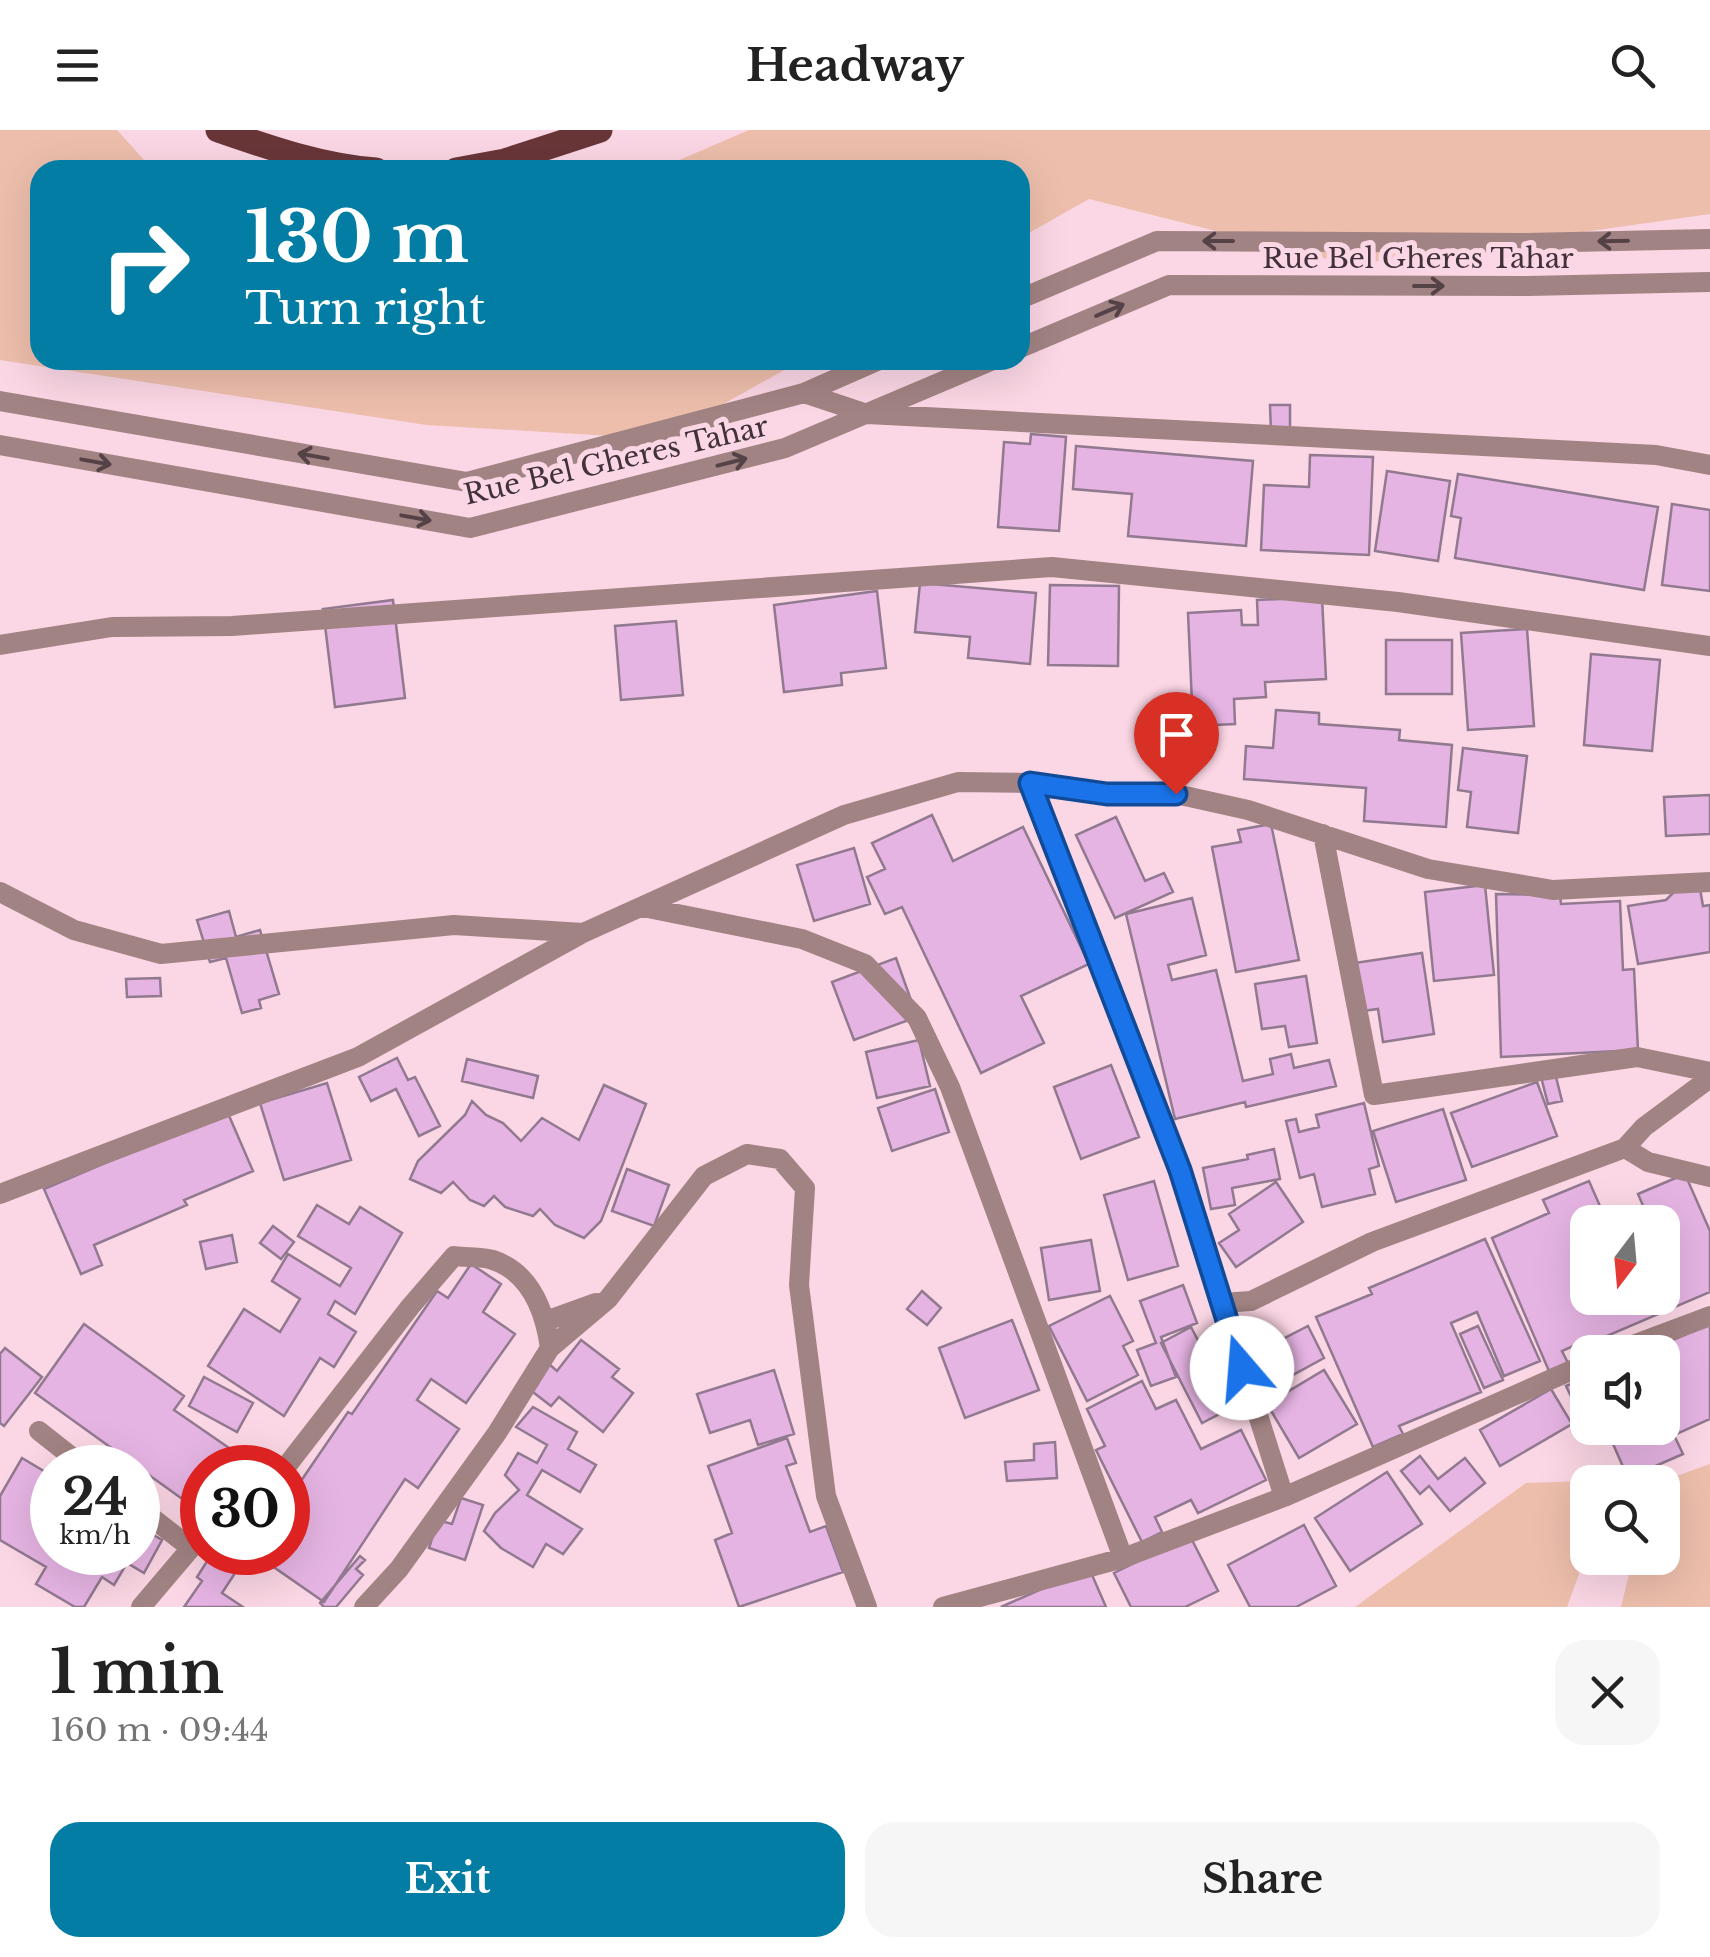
<!DOCTYPE html>
<meta charset="utf-8">
<style>
body{margin:0;font-family:"Libre Baskerville",serif;background:#f6f6f6;color:#222;height:100vh;display:flex;flex-direction:column;font-size:38px;white-space:nowrap}
*{box-sizing:border-box;margin:0}
p{font-size:32px;color:#767676}
.icon{flex:none;width:55px;height:55px;fill:none;stroke:currentColor;stroke-width:2;stroke-linecap:round;stroke-linejoin:round}
.map{position:relative;height:1477px;overflow:hidden}
.panel{display:flex;flex-direction:column;background:#fff;flex:1}
.panel>*{flex:none}
.guide{position:absolute;left:30px;top:30px;width:1000px;height:210px;border-radius:30px;box-shadow:0 10px 40px #0002;background:#037da4;color:#fff;overflow:hidden}
.needle{width:65px;rotate:196deg}
.fabs{position:absolute;left:1570px;top:1075px;display:grid;gap:20px}
.fabs a{display:grid;place-items:center;width:110px;height:110px;border-radius:20px;background:#fff;box-shadow:0 10px 40px #0002;font-size:50px}
.speed{position:absolute;left:30px;top:1315px;display:flex;gap:20px;font-size:50px;font-weight:700;text-align:center}
.speed>*{display:grid;place-content:center;width:130px;height:130px;border-radius:50%;background:#fff;box-shadow:0 10px 40px #0002;line-height:1}
.speed small{font-size:25px;font-weight:400}
.speed .limit{border:15px solid #d22;background:#fff;color:#111}
.pin{position:absolute;display:grid;place-items:center;width:85px;height:85px;color:#fff;margin:-102px -42px;border-radius:50% 50% 50% 0;rotate:-45deg;box-shadow:0 0 10px #0007}
.pin .icon{rotate:45deg}
.me{position:absolute;width:110px;margin:-55px;rotate:342deg;stroke-linejoin:round;filter:drop-shadow(0 0 8px #0008)}
.turn{display:flex;align-items:center;gap:35px;height:210px;padding:0 50px;font-size:45px}
.turn .icon{width:130px;height:130px;stroke-width:2.5}
.turn b{display:block;font-size:70px;line-height:85px}
.round{display:grid;place-items:center;flex:none;width:105px;height:105px;border-radius:30px;background:#f6f6f6}
.overview{display:flex;align-items:center;justify-content:space-between;height:170px;padding:0 50px}
h1{font-size:60px;font-weight:700;line-height:75px}
.primary-button{display:flex;gap:20px;margin-top:auto;padding:20px 50px}
.primary-button a{flex:1;height:115px;border-radius:30px;background:#037da4;color:#fff;font-size:40px;font-weight:700;line-height:115px;text-align:center}
.primary-button a+a{background:#f6f6f6;color:#222}
header{display:flex;justify-content:space-between;align-items:center;height:130px;padding:0 50px;background:#fff;font-size:45px;font-weight:700}
.map>svg:first-child{display:block}
</style>
<header><svg class="icon" aria-label="menu" viewBox="0 0 24 24"><path d="M4 6h16M4 12h16M4 18h16"/></svg>Headway<svg class="icon" aria-label="search" viewBox="0 0 24 24"><circle cx="10" cy="10" r="6"/><path d="M15 15l6 6"/></svg></header>
<div class="map">
<svg width="1710" height="1477" viewBox="0 0 1710 1477">
<rect width="100%" height="100%" fill="#fbd6e4"/>
<path fill="#edbeac" d="M0,0H117L144,30L179,40H40V230H802L661,309L427,295L0,230Z
M749,0H1710V84L1351,135L1089,69L1020,108V40H656Z
M1710,1334V1477H1621L1633,1428H1662L1660,1352Z
M1614,1350L1588,1352L1587,1422L1567,1477H1355L1526,1353Z"/>
<path fill="#e6b4e3" stroke="#917990" stroke-width="2.5" d="M1270,275H1290V302L1271,303Z
M1031,304L1066,307L1059,401L998,397L1004,312L1030,314Z
M1076,316L1253,331L1246,416L1128,406L1132,364L1073,359Z
M1310,325L1373,327L1369,425L1261,420L1264,355L1309,357Z
M1387,341L1450,351L1438,431L1375,421Z
M1458,344L1658,377L1644,460L1455,428L1461,388L1451,386Z
M1672,374L1710,380V461L1662,455Z
M920,453L1036,463L1030,534L968,528L970,507L915,502Z
M1050,455L1119,456L1118,536L1048,535Z
M877,461L886,538L841,543L842,555L784,562L774,475Z
M1322,467L1326,549L1265,552L1266,567L1234,569L1235,594L1193,596L1188,483L1241,480L1242,495H1258L1257,470Z
M393,470L405,568L335,577L323,479Z
M676,491L683,565L621,570L615,496Z
M1527,499L1534,596L1468,600L1461,503Z
M1386,510H1452V564H1386Z
M1591,524L1660,530L1652,621L1584,615Z
M1276,580L1319,583V594L1400,600L1399,610L1452,615L1446,697L1364,691L1366,658L1244,649L1246,616L1273,618Z
M1463,618L1527,626L1518,703L1467,697L1471,662L1458,660Z
M1710,665V704L1666,706L1664,667Z
M932,685L953,731L1023,697L1089,834L1021,866L1044,913L981,943L902,777L885,784L867,747L885,739L872,713Z
M1116,687L1145,751L1164,743L1173,762L1115,788L1076,705Z
M1271,694L1299,830L1236,842L1212,717L1241,712L1238,700Z
M854,718L870,774L814,791L797,735Z
M1699,753L1703,776L1710,775V822L1638,834L1628,776L1666,770L1681,755Z
M1485,755L1494,845L1434,851L1425,762Z
M1496,764L1560,765L1561,774L1620,771L1623,840L1634,839L1638,920L1501,927Z
M1192,768L1206,825L1168,835L1172,850L1216,840L1243,951L1273,944L1270,929L1291,924L1294,938L1329,930L1336,956L1246,977L1245,972L1175,989L1126,784Z
M229,781L236,807L260,800L279,864L259,870L261,878L242,883L226,828L210,832L197,790Z
M1422,823L1434,904L1383,912L1378,879L1355,882L1348,834Z
M896,828L917,887L854,910L832,852Z
M1306,846L1317,913L1289,917L1285,896L1262,899L1255,854Z
M160,848L161,866L127,867L126,849Z
M919,910L930,956L877,968L866,922Z
M397,928L408,950L415,947L440,996L419,1006L396,959L371,971L359,947Z
M467,929L538,946L533,968L462,951Z
M1111,935L1139,1007L1081,1029L1054,957Z
M1553,935L1562,971L1548,974L1539,939Z
M1537,952L1557,1006L1472,1037L1451,983Z
M327,953L351,1030L284,1050L260,973Z
M604,955L646,974L601,1091L584,1108L555,1095L540,1079L533,1086L505,1077L494,1066L484,1076L470,1070L453,1052L441,1063L410,1049L418,1031L465,985L472,971L486,985L503,993L521,1011L542,988L579,1010Z
M935,959L949,1002L892,1021L878,978Z
M1364,973L1379,1036L1369,1039L1375,1064L1322,1077L1314,1044L1300,1048L1286,991L1296,989L1299,1002L1319,997L1316,985Z
M1443,979L1466,1050L1396,1072L1373,1001Z
M227,981L253,1041L184,1070L187,1075L94,1115L102,1135L81,1144L44,1059Z
M1274,1019L1280,1049L1232,1058L1235,1075L1211,1079L1203,1038L1248,1029L1247,1025Z
M627,1039L669,1055L654,1096L612,1081Z
M1685,1044L1710,1101V1162L1586,1215L1584,1211L1562,1221L1568,1233L1549,1241L1492,1108L1549,1083L1543,1070L1589,1051L1607,1092H1588V1168H1662V1092H1628L1647,1085L1638,1064Z
M1154,1051L1178,1136L1128,1150L1104,1065Z
M1276,1052L1303,1092L1236,1137L1219,1113L1239,1100L1229,1084Z
M317,1075L349,1094L360,1077L402,1103L355,1184L335,1171L328,1184L356,1202L334,1237L320,1228L284,1286L208,1236L244,1179L280,1202L300,1169L272,1151L288,1124L340,1156L351,1138L298,1106Z
M273,1096L294,1112L281,1129L260,1113Z
M232,1105L237,1132L206,1139L200,1112Z
M1485,1109L1540,1231L1504,1246L1477,1182L1451,1193L1481,1262L1399,1296L1403,1304L1373,1317L1316,1187L1372,1164L1369,1158Z
M1091,1110L1100,1161L1049,1170L1041,1118Z
M471,1134L501,1154L483,1182L515,1204L466,1273L431,1249L417,1270L459,1299L418,1358L405,1349L324,1472L252,1422H288V1370L348,1282L352,1284L437,1161L448,1168Z
M1183,1155L1197,1193L1161,1207L1176,1247L1151,1256L1137,1220L1156,1213L1140,1171Z
M922,1161L941,1178L927,1195L907,1179Z
M1110,1166L1133,1211L1123,1216L1138,1245L1087,1271L1049,1196Z
M1012,1190L1039,1260L965,1288L939,1218Z
M84,1194L184,1266L174,1280L232,1320L219,1338H202V1361L192,1376L35,1263Z
M1710,1194V1289L1674,1305L1683,1324L1628,1348L1606,1298H1662V1222H1645Z
M1308,1196L1324,1228L1269,1258L1252,1225Z
M1478,1196L1503,1250L1484,1258L1460,1204Z
M1191,1197L1233,1277L1202,1293L1161,1213Z
M581,1210L619,1239L612,1247L633,1263L603,1302L559,1267L551,1276L529,1259L549,1234L557,1241Z
M5,1218L42,1247L4,1296L0,1293V1224Z
M774,1240L794,1304L758,1315L750,1290L710,1303L697,1264Z
M1324,1240L1357,1294L1299,1328L1267,1274Z
M204,1247L253,1273L237,1302L189,1276Z
M1588,1247V1275L1577,1279L1566,1256Z
M1142,1251L1156,1279L1176,1270L1201,1319L1241,1300L1266,1350L1198,1383L1191,1370L1155,1387L1162,1402L1142,1412L1096,1320L1105,1316L1087,1279Z
M1551,1259L1572,1294L1500,1336L1480,1300Z
M533,1277L577,1302L568,1319L596,1335L580,1362L542,1340L527,1365L582,1399L563,1424L546,1414L533,1437L501,1418L484,1401L495,1383L519,1360L505,1345L518,1323L537,1333L547,1315L516,1297Z
M787,1308L796,1333L786,1336L810,1402L826,1396L843,1442L739,1477L715,1410L732,1403L708,1336Z
M1055,1312L1057,1348L1007,1351L1005,1332L1034,1330V1314Z
M1420,1326L1438,1349L1465,1328L1485,1353L1450,1381L1429,1356L1420,1364L1401,1341Z
M22,1328L52,1346V1422H138V1396L162,1410L144,1443L127,1433L114,1455L102,1447L84,1477H75L36,1454L46,1437L0,1410V1366Z
M1387,1342L1422,1394L1350,1441L1315,1388Z
M461,1368L483,1375L465,1430L429,1418L438,1390L452,1394Z
M1304,1395L1336,1456L1296,1477H1250L1228,1435Z
M1190,1406L1218,1461L1185,1477H1131L1114,1443Z
M213,1422H224L241,1434L222,1463L243,1477H184L202,1451L197,1447Z
M360,1426L365,1430L356,1439L363,1445L336,1477H324L320,1473Z
M1089,1438L1106,1477H1001Z"/>
<g fill="none" stroke-linecap="round" stroke-linejoin="round">
<path stroke="#a28383" stroke-width="20" d="M1020,169L1157,111L1525,113L1710,109
M1020,218L1169,155L1528,156L1710,152
M804,263L867,284L1656,325L1710,335
M0,271L467,352L804,263L879,230
M0,315L470,398L785,318L993,230
M0,515L112,497L232,496L1052,437L1398,472L1710,516
M1030,653L1180,1040L1284,1367
M1323,704L1374,965L1637,927L1710,942
M0,762L74,800L161,824L454,795L583,803
M643,777L802,809L865,834L917,888L950,957L1123,1428
M1625,1018L1648,1032L1710,1047
M0,1064L358,927L583,803L844,685L958,652L1030,653L1107,664H1176L1248,680L1428,739L1553,760L1710,752
M1222,1173L1251,1171L1372,1112L1625,1018L1644,997L1710,948
M546,1191L596,1173
M1614,1222L1710,1186
M39,1301L86,1338
M285,1338L410,1177L454,1126C466,1128 482,1126 493,1130C531,1143 545,1182 550,1218
M138,1377L191,1418
M141,1477L191,1418L202,1412
M364,1477L399,1439L497,1303L550,1218L608,1169L704,1046L747,1024L780,1029L805,1058L799,1155L826,1366L867,1477
M943,1477L1123,1428L1284,1367L1588,1233"/>
<path stroke="#693638" stroke-width="25" d="M218,0C270,18 322,36 376,40
M456,40L505,31L600,0"/>
</g>
<defs><path id="oneway-shaft" d="M-6 0H5M1.5-3L5.5 0L1.5 3" fill="none" stroke-width="1.6" stroke-linecap="round" stroke-linejoin="round" transform="scale(2.5)"/></defs>
<g stroke="#544247">
<use href="#oneway-shaft" transform="translate(1218 111) rotate(-180)"/>
<use href="#oneway-shaft" transform="translate(1613 111) rotate(179)"/>
<use href="#oneway-shaft" transform="translate(1429 156)"/>
<use href="#oneway-shaft" transform="translate(1110 180) rotate(-23)"/>
<use href="#oneway-shaft" transform="translate(313 326) rotate(-170)"/>
<use href="#oneway-shaft" transform="translate(96 332) rotate(10)"/>
<use href="#oneway-shaft" transform="translate(732 332) rotate(-14)"/>
<use href="#oneway-shaft" transform="translate(416 388) rotate(10)"/>
</g>
<g fill="none" stroke-linecap="round" stroke-linejoin="round">
<g stroke="#114b97" stroke-width="25">
<path id="route" d="M1176,664H1107L1030,653L1180,1040L1242,1238"/>
</g>
<use href="#route" stroke="#1a73e8" stroke-width="18"/>
</g>
<g text-anchor="middle" stroke-width="10" stroke-linejoin="round" paint-order="stroke">
<g font-size="28" fill="#413238" stroke="#fbd6e4">
<text x="1418" y="138">Rue Bel Gheres Tahar</text>
<text transform="translate(616 330) rotate(-13)" y="10">Rue Bel Gheres Tahar</text>
</g>
</g>
</svg>
<div class="fabs">
<a><svg class="needle" viewBox="-14 -14 28 28"><path d="M0-13l5 13h-10z" fill="#e53935"/><path d="M0 13l5-13h-10z" fill="#767676"/></svg></a>
<a><svg class="icon" aria-label="sound" viewBox="0 0 24 24"><path d="M4 9h4l5-4v14l-5-4H4zM17 9q2 3 0 6"/></svg></a>
<a><svg class="icon" aria-label="search" viewBox="0 0 24 24"><circle cx="10" cy="10" r="6"/><path d="M15 15l6 6"/></svg></a>
</div>
<div class="speed"><div>24<small>km/h</small></div><div class="limit">30</div></div>
<div class="pin" style="left:1176px;top:664px;background:#d93025"><svg class="icon" aria-label="arrive" viewBox="0 0 24 24"><path d="M6 21V4h12l-3 4 3 4H6"/></svg></div>
<svg class="me" style="left:1242px;top:1238px" viewBox="-20 -20 40 40"><circle r="19" fill="#fff"/><path d="M0-13L10 11 0 6-10 11z" fill="#1a73e8"/></svg>
<div class="guide">
<div class="turn"><svg class="icon" aria-label="right" viewBox="0 0 24 24"><path d="M7 20v-9h11M14 6l5 5-5 5"/></svg><div><b>130 m</b>Turn right</div></div>
</div>
</div>
<section class="panel">
<div class="overview"><div><h1>1 min</h1><p>160 m · 09:44</p></div><a class="round"><svg class="icon" aria-label="close" viewBox="0 0 24 24"><path d="M6 6l12 12M18 6L6 18"/></svg></a></div>
<div class="primary-button"><a>Exit</a><a>Share</a></div>
</section>
